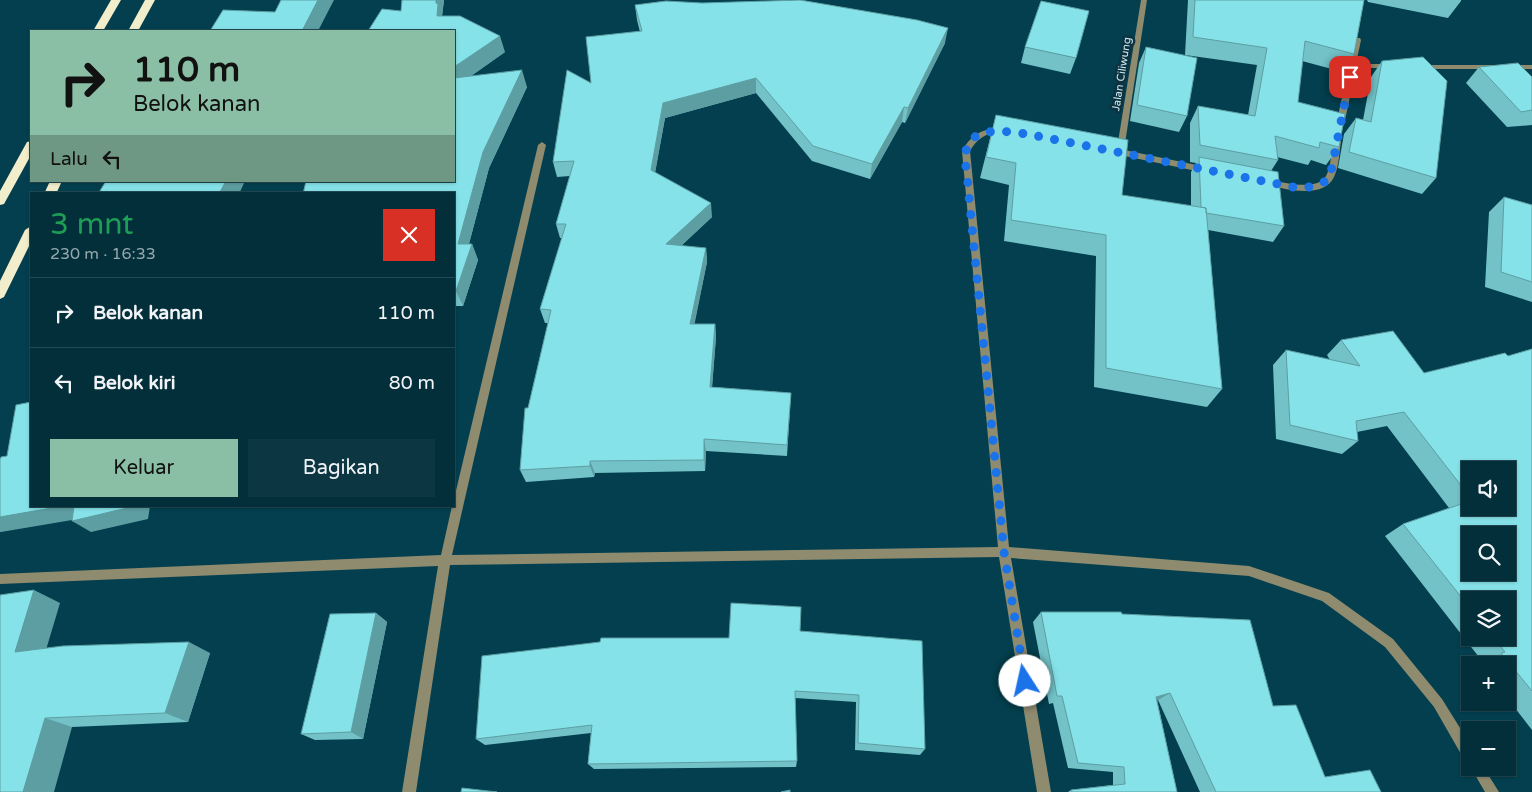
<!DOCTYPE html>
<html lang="id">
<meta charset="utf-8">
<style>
body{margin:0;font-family:"Varela Round",sans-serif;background:#0c3742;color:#f1f3f6;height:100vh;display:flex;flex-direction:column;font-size:19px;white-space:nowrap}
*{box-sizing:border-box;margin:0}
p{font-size:16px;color:#96a9af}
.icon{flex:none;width:28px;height:28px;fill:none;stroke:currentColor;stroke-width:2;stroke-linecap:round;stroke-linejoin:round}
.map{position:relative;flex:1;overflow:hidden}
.side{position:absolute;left:30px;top:192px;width:425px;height:315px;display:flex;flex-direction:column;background:#022f3a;border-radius:0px;box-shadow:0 1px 4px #0004,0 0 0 1px #234a54}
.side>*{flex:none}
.guide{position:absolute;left:30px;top:30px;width:425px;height:152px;border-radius:0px;box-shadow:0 1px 4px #0004,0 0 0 1px #234a54;background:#8abfa5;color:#111;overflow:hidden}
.tools{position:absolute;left:1461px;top:461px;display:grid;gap:10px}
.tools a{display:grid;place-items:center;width:55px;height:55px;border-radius:0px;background:#022f3a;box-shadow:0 1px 4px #0004,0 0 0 1px #234a54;font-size:25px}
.pin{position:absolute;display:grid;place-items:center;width:42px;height:42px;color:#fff;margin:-21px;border-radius:10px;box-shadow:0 2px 8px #0006}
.me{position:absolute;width:55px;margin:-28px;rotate:350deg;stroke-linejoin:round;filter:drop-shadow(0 0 4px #0008)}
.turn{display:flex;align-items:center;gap:18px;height:105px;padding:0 20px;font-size:22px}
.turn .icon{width:65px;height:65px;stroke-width:2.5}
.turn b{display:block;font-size:35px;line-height:42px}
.then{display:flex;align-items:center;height:48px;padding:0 20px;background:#0003;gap:10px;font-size:19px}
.round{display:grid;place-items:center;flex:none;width:52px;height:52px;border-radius:0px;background:#0c3742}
.head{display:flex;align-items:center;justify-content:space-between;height:85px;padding:0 20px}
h1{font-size:30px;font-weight:600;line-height:38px;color:#1e9e55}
.cta{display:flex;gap:10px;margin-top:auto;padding:10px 20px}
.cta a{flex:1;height:58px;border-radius:0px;background:#8abfa5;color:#111;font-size:20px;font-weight:600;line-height:58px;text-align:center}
.cta a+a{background:#0c3742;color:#f1f3f6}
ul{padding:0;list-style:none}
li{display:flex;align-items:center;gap:15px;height:70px;padding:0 20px;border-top:1px solid #234a54}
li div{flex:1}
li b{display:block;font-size:19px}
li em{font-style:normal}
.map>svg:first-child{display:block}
</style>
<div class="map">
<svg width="1532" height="792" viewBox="0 0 1532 792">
<rect width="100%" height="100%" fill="#033f4e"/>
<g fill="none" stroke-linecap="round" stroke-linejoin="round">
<path fill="#8e8b6f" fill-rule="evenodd" d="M1141,0H1147L1124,150L1206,167L1209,168V172L1206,173L1120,155L1110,152L1109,150L1113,147L1117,148Z
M1354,38H1360L1361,40L1356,64H1392L1396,66L1395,68H1349L1348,66Z
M1418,65H1494L1498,67L1494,69H1418Z
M1506,65H1532V69H1506Z
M1347,75H1350L1354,77L1344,125L1340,128L1336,125Z
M998,128L1008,129L1009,131C1005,134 1003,133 997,133C985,133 976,140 970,151L1009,547L1249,566L1329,593L1393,639L1442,699L1470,744V762L1465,761L1434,707L1385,647L1322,601L1249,576L1011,558L1051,792H1037L999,557L450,565L416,792H402L438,566L0,584V574L441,555L452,506H454V499L538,145L542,142L546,145L452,555L998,547L962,151C970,136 981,129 998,128Z
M1337,139L1341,142C1339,153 1339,167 1334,177C1323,200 1283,189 1264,184L1263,182L1267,179C1281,182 1317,192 1326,176C1331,167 1331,153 1333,142Z
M1471,768H1484L1499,792H1485Z"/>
<path fill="#f2edca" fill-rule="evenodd" d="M111,0H121L103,31H93Z
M145,0H155L138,31H128Z
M31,141V155L4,204L0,205V191L27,142Z
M50,181H62L56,194H44Z
M31,226V242L4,297L0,299V281L25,230Z"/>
</g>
<path fill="#72c2c8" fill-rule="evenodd" d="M402,0H444L442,16L505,52L471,76L527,87L489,168L469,244H472L478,260L463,306H454V194L401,11Z
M1188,0H1364L1354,54L1343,72L1302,61L1298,102L1339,147L1326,165L1311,160L1308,165L1277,157L1278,160L1271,171L1284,226L1273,242L1208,230L1222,389L1207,407L1094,387L1096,256L1004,241L1009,185L980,178L996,115L1122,195L1191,206V172L1196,163L1190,162V123L1198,106L1248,115L1257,65L1185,55Z
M1367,0H1461V1L1448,18L1368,2Z
M635,5L945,43L905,123L902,122L870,179L812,161L756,93L665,118L655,172L712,217L681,246L706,248L707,262L694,324H715L716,337L712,387L791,393L787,456L706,451L705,471L595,473L594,477L526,482L520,470L528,408L548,323H545L540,309L562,238H560L556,224L570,176L557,177L553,162L591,83L640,32L637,20Z
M1025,47L1076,58L1070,74L1021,63Z
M1146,47L1187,116L1179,132L1130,121L1139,63Z
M1382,61L1436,178L1422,194L1338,168L1344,134L1356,118L1363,120L1371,77Z
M1479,67L1532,77V125L1507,127L1466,83Z
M1504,197L1532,205V302L1485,287L1489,212Z
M1341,340L1424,373L1508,356L1532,349V730L1508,699V665H1480L1478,663L1482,661L1385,536L1403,524L1449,508L1387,426L1357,432L1358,441L1342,454L1276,439L1273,365L1286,350L1330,360L1327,355ZM1470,470L1508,508H1470ZM1470,600L1508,638H1470Z
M60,603L46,648L210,653L188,722L72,727L0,792Z
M1041,612L1122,614L1273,706L1325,777L1381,792H1200L1158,700H1157L1177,792H1068L1071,790L1113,785V772L1068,768L1053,703L1049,704L1033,622Z
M376,613L387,622L363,739L315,740L301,734Z
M800,631L925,749L920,755L855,750L856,702L795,698L797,761L796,767L594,769L588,764L591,733L485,745L476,739L600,642L729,638Z"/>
<path fill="#5d9ea2" d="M318,0H334L318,31H302Z
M436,0H444L442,16H437L436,3Z
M948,28L945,43L905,123L908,108Z
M500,36L505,52L454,88V67Z
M522,70L527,87L489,168L465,259L458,244L483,152Z
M756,78V93L665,118L653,185L651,170L663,103Z
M904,107L902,122L870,179L872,164Z
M226,181H245L239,194H219Z
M711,203L712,217L668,258L666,244Z
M472,244L478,260L463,306L456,291Z
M706,248L707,262L692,337L690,324Z
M715,324L716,337L711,400L710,387Z
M704,439L706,451L705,471L704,460Z
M590,461L595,473L594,477L590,466Z
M63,506H150L148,519L91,532L72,521L84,518L1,532H0V517Z
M34,590L60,603L42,663L15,652Z
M376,613L387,622L363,739L351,732Z
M189,642L210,653L188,722L165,713Z
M1170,693L1158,700L1145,705L1156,697Z
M45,718L72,727L54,792H23Z"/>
<path fill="#85e2e8" stroke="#5d9ea2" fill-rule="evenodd" d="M281,0H318L302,31H210L223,10L275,12Z
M402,0H436V3L438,4L437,16H460L500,36L454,67V31H368L382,9L401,11Z
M800,0L917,20L948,28L908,108L904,107L872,164L813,146L756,78L663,103L651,170L711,203L666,244L706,248L690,324H715L710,387L791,393L787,445L704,439V460L590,461V466L520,470L525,408H528L551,310L540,309L566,224H556L574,161L553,162L567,70L591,83L586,37L642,31L635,5L666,1L702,3Z
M1195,0H1364L1354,54L1305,41L1298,102L1345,114L1339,147L1320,142L1319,148L1275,136L1278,160L1200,145L1198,106L1255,116L1267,48L1193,37Z
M1041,1L1089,11L1076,58L1025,47Z
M1146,47L1197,58L1187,116L1137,105Z
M1423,57L1447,81L1436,178L1349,152L1356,118L1371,122L1382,61Z
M1518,63L1532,77V110L1521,112L1479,67Z
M522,70L483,152L458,244H472L456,291H454V194H303L306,181H454V78Z
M996,115L1128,140L1122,195L1206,208L1222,389L1106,368V235L1011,220L1016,163L986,157Z
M1199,157L1278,172L1284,226L1206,213V208L1201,207Z
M106,181H226L219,194H98Z
M1504,197L1532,205V282L1501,272Z
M1393,331L1424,373L1505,353L1508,356L1532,349V691L1501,653L1505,652L1494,638H1508V600H1470V608L1403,524L1470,501V508H1508V470H1470V497L1404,412L1356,421L1358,441L1290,425L1286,350L1360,366L1341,340ZM1470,535H1508V572H1470Z
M31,402V506H63L0,517V459L1,457L7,456L16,405Z
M74,506H131V507L72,521Z
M34,590L15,652L63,646L189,642L165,713L45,718L23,792H0V595Z
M731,603L801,607L800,631L922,641L925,749L858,743L859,695L795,691L797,761L588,764L592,725L476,739L482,656L600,642L601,638H729Z
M1041,612H1121L1122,614L1250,620L1273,706L1296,705L1325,777L1370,770L1381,792H1216L1170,693L1156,697L1177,792H1071V790L1125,784L1124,767L1078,763L1062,696H1057Z
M376,613L351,732L301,734L330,614Z
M462,788L497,792H461Z
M790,790V792H781Z"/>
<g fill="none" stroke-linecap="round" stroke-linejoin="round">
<path stroke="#1a73e8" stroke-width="9" stroke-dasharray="0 16.2" d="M1025,681L1004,552L968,186C968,176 964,162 966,151C972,124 1008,132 1027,134L1298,188C1310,187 1321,187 1330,177L1350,77"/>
</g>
<g text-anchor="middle" stroke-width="5" stroke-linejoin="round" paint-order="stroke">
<g font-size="11" fill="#cbecf8" stroke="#0e333e">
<text transform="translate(1121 74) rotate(-81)" y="4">Jalan Ciliwung</text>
</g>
</g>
</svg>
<div class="tools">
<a><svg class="icon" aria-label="sound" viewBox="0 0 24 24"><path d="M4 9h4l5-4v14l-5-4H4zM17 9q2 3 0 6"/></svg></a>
<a><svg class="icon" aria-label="search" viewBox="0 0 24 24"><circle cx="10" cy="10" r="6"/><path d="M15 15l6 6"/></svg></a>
<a><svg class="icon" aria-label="layers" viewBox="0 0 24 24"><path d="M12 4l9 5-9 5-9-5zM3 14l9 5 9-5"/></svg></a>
<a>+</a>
<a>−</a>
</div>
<div class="pin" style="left:1350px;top:77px;background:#d93025"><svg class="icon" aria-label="arrive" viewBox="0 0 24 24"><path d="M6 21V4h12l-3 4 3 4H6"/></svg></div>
<svg class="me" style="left:1025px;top:681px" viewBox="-20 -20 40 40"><circle r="19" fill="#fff"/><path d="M0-13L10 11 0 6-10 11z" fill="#1a73e8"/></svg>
<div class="guide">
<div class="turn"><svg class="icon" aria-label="right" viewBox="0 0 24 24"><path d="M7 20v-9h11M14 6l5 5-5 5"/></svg><div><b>110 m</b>Belok kanan</div></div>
<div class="then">Lalu<svg class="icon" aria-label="left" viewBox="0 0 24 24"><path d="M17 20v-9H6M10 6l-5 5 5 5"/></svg></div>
</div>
<section class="side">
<div class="head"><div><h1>3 mnt</h1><p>230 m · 16:33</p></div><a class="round" style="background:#d93025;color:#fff"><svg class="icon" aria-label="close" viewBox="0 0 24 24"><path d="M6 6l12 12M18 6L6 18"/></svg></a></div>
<ul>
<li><svg class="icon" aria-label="right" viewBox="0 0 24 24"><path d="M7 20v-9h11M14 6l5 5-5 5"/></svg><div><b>Belok kanan</b></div><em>110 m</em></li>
<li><svg class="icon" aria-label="left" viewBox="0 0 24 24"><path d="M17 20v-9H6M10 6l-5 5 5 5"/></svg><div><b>Belok kiri</b></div><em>80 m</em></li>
</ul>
<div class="cta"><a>Keluar</a><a>Bagikan</a></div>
</section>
</div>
